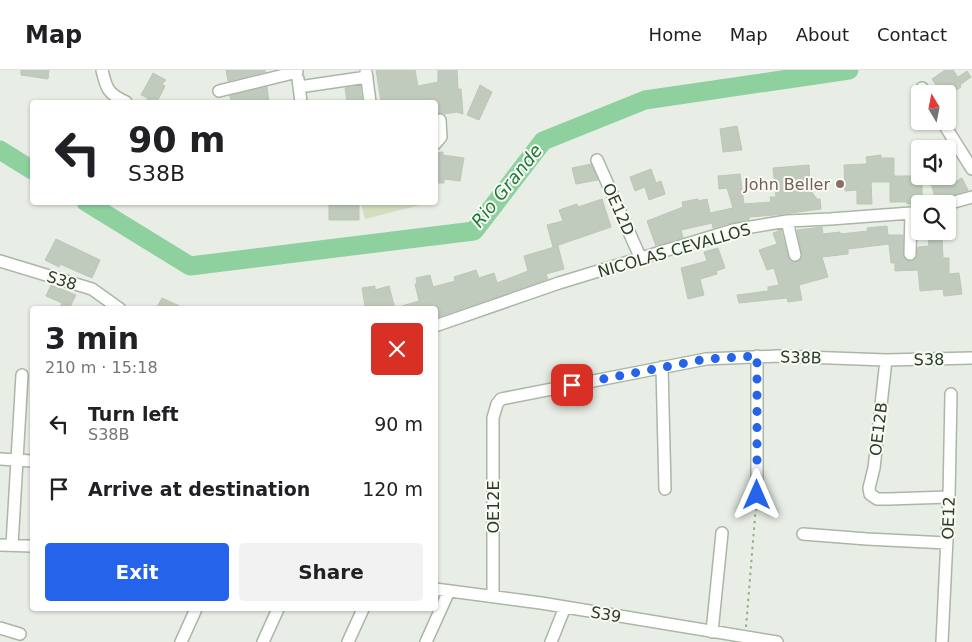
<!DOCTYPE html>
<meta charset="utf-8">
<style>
body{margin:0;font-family:"DejaVu Sans",sans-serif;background:#f2f2f2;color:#202124;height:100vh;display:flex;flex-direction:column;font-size:19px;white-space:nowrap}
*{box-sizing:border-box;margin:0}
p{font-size:16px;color:#757577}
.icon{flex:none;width:28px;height:28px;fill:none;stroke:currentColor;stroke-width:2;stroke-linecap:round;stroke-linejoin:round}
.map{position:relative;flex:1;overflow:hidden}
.side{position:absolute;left:30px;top:236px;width:408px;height:305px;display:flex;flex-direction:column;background:#fff;border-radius:5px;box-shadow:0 1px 4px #0004}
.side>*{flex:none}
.guide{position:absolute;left:30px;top:30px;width:408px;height:105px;border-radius:5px;box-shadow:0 1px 4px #0004;background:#fff;color:#202124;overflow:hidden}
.needle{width:32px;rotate:350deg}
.controls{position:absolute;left:911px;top:15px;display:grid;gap:10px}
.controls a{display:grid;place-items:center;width:45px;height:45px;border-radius:5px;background:#fff;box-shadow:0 1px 4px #0004;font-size:25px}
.pin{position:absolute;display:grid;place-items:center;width:42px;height:42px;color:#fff;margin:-21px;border-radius:10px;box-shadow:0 2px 8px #0006}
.me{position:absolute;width:55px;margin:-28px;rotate:0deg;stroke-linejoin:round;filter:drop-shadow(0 0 4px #0008)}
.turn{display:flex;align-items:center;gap:18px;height:105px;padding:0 15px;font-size:22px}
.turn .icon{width:65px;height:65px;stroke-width:2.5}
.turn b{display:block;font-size:35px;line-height:42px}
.round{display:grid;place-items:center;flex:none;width:52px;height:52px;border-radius:5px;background:#f2f2f2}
.summary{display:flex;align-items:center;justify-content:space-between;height:85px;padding:0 15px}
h1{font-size:30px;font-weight:700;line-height:38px}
.action{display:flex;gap:10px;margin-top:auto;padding:10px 15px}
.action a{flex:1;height:58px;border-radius:5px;background:#2563eb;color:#fff;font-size:20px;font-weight:700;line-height:58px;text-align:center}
.action a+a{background:#f2f2f2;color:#202124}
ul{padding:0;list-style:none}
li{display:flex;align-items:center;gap:15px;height:65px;padding:0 15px}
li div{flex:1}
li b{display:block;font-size:19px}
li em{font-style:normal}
header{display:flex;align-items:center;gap:30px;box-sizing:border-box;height:70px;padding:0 25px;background:#fff;border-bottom:1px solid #e0e0e0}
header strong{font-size:24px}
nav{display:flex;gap:28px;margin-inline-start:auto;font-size:18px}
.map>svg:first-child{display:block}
</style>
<header>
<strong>Map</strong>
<nav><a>Home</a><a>Map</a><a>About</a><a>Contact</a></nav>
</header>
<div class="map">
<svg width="972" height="572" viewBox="0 0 972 572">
<rect width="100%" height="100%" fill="#e8eee5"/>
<path fill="#d2debe" d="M420,133V135L365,149L361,133Z"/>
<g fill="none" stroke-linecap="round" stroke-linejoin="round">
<path stroke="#8ed19f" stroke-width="19" d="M0,80L32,100
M86,132L190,196L474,161L543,71L645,30L849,0"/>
</g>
<path fill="#c1cbbd" stroke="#bcc7b7" d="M21,0H49L48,9L21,5Z
M226,0H265V2L228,11Z
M376,0H415L418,16L438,12V0H457L458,19H461L463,44L457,42L444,44L439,43L435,45V32H381Z
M945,0H953L958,7L967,1L971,7L960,15L961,17L950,24H942L932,9Z
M153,3L166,10L162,14L165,16L157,32H146L148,28L141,25Z
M480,15L492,22L479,50L467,45Z
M360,16L362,32H347L345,18Z
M267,17L269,32H231L230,26Z
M737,56L742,80L723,82L720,59Z
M443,82V85L464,88L460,111L444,109V113H435V83Z
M881,85V88H894V106H922V134H907V132H890V112H871L872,134H857V120L845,121L844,95L867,94L866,87Z
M591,94L598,110L576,114L572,98Z
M809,95L810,111H803L817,129H820L821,139L775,145L749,147V150L726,154L713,158L712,153L681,160L683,167L656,176L647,151L683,137L682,132L698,129V131L707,129L710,143L733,138L727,118L719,119L718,106L740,104L744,134L771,132L770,127H776L773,98Z
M651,99L656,113L661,111L665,124L649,130L645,117L635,121L630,107Z
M948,104L953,113L962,108L968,120L936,130L931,114L944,106H948Z
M602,129L611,157L553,177L547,155L563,151L559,140L577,134L578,137Z
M359,134V150H329V135Z
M887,156L888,165H903V184L904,188L909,191L917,187L918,177L929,176L928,168L942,167L943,188H949V204L959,203L962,224L944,226L943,219L920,221L918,200L895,201V193H891L889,174L848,179V184L822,187L828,207L799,215L802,230L788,232L787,228L739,233L737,225L768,221V217L779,215L774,198L767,200L759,180L777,174L773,163L781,160L788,187L790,190L796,192L800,190L802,184L797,160L822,157L823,164L840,162V164L868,161L867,158Z
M56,169L100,190L92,208L60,194L59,197L45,190Z
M558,176L564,199L546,204L548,209L435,248V239H402V236L419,231L415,214H417L416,208L430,205L433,217L455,211L454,207L476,200L479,208L494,203L497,213L528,201L524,186Z
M718,178L725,198L716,201L717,204L700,209L704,225L688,229L681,198L707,191L704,182Z
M51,215L76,225L69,239H60L62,233L46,226Z
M375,216V220L389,216L395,239H371V235L365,236L362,218Z
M162,228L186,239H156Z"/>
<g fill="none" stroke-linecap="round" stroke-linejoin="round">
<g stroke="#abb6a7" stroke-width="14">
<path id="minor" d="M102,0C106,18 108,24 126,32
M366,2L370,32
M298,9L301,32
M299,17L367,7
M922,18L925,24
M219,21L297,2
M942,51L972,99
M435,74L441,67L440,50
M597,90L641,189
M947,134L972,127
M787,151L795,185
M910,184L911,143
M0,191L92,219L120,239
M435,256L559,213L733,160L787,151L830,149L911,143L920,141
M757,286V425
M886,290L874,398L869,418L870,424L877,429H888L949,427
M662,297L665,419
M0,389L32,391
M803,464L867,469L947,473
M0,475L32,476
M12,475L22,305
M435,519L541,533L777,572
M493,526V348L497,334L501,329L706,289L778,286L886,290L972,288
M0,558L20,564
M712,562L722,463
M181,572L196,539
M263,572L278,539
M348,572L363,539
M426,572L449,521
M551,572L565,537
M942,572L949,427L951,324"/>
</g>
<path stroke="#8fb086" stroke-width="2" stroke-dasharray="2.5 4" stroke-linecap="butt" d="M746,557L756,435"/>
<use href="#minor" stroke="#fff" stroke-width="11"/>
</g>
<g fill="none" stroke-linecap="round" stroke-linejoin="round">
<path stroke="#2563eb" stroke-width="9" stroke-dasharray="0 16.2" d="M572,315L706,289L757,286V425"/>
</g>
<circle fill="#8d6e63" stroke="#f7faf5" stroke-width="2" cx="840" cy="114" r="5"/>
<g text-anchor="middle" stroke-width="4" stroke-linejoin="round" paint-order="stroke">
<g font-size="16" fill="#785e54" stroke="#f7faf5" text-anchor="end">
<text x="830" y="120">John Beller</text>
</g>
<g font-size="16" fill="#293f24" stroke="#f7faf5">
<text transform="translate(619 139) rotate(66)" y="6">OE12D</text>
<text transform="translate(674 180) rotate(-16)" y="6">NICOLAS CEVALLOS</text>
<text transform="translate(62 210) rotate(17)" y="6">S38</text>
<text transform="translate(801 287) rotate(2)" y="6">S38B</text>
<text transform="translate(929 289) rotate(-1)" y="6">S38</text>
<text transform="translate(878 359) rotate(-83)" y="6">OE12B</text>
<text transform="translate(493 437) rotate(-90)" y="6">OE12E</text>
<text transform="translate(948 448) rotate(-88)" y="6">OE12</text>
<text transform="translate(606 544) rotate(10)" y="6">S39</text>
</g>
<g font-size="18" font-style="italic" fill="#1f7a37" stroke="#f7faf5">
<text transform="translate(507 116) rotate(-51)" y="6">Rio Grande</text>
</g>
</g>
</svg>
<div class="controls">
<a><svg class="needle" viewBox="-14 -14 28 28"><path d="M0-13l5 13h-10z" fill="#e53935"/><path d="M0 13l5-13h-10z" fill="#757577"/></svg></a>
<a><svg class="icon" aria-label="sound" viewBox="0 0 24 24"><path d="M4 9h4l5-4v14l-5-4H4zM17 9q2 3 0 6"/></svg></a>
<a><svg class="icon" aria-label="search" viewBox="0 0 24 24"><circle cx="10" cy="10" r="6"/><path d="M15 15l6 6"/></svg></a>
</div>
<div class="pin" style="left:572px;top:315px;background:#d93025"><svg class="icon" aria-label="arrive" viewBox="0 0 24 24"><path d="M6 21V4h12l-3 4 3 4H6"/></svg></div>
<svg class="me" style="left:757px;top:425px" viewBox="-20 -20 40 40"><path d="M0-17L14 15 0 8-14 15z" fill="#2563eb" stroke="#fff" stroke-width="4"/></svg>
<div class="guide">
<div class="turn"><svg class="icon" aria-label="left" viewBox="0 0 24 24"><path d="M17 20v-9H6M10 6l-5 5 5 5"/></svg><div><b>90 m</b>S38B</div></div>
</div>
<section class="side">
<div class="summary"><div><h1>3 min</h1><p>210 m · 15:18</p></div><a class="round" style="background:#d93025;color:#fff"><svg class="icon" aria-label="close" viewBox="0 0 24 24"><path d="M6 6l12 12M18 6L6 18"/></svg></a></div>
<ul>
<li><svg class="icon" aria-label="left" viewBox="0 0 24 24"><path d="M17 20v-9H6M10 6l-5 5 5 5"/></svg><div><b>Turn left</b><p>S38B</p></div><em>90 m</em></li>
<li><svg class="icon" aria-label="arrive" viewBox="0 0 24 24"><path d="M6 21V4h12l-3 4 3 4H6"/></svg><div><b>Arrive at destination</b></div><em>120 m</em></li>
</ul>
<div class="action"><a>Exit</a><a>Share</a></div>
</section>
</div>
